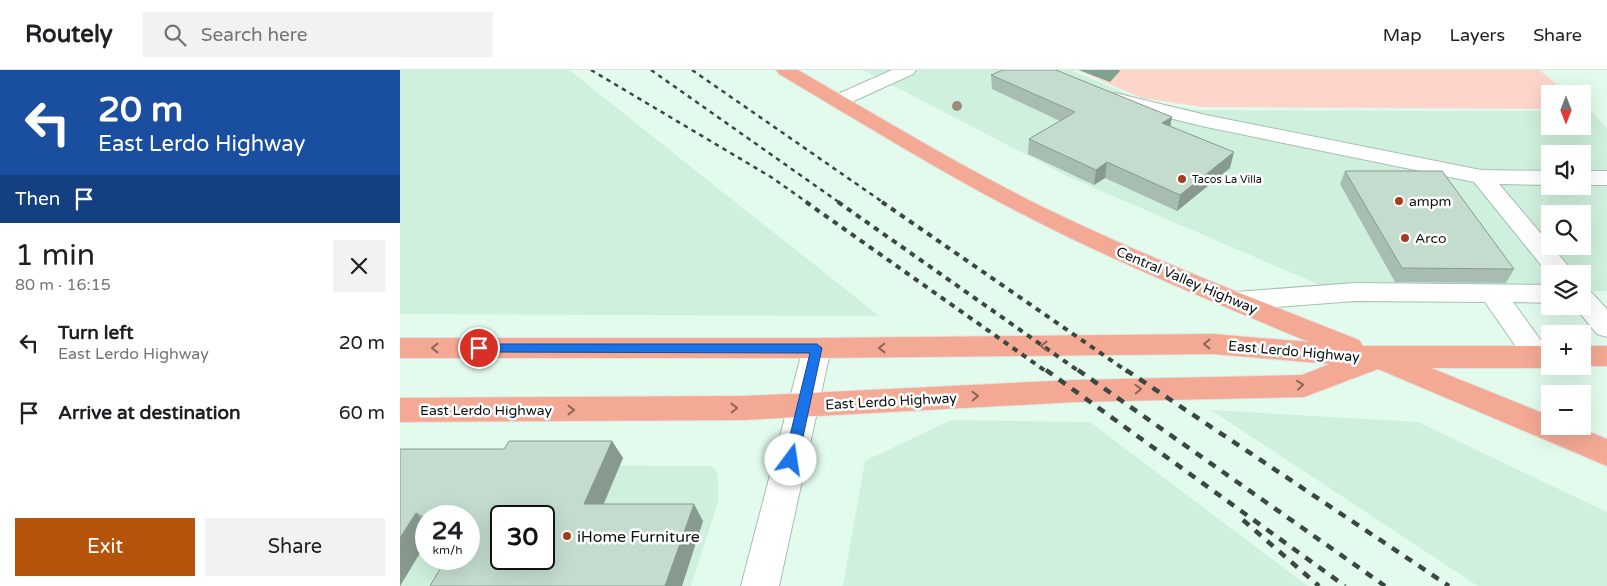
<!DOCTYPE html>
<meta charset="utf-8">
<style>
body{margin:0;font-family:"Varela Round",sans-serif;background:#f2f2f2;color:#202124;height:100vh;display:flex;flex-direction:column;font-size:19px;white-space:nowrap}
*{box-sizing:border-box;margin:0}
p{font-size:16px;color:#757577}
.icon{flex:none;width:28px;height:28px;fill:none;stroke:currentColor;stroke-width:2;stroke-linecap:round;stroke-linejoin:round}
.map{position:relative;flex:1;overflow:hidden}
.drawer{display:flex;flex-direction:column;background:#fff;width:400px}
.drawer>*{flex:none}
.hud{background:#1a4fa0;color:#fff;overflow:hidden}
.needle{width:32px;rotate:180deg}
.tools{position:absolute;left:1141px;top:15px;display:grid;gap:10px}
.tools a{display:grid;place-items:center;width:50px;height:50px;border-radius:0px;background:#fff;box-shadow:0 5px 20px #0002;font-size:25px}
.speed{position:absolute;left:15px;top:435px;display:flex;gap:10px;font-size:25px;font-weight:700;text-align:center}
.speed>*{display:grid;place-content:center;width:65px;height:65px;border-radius:50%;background:#fff;box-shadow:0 5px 20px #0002;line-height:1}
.speed small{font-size:12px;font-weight:400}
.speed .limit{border:2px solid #111;border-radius:8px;background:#fff;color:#111}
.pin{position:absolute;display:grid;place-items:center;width:42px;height:42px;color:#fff;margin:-21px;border:2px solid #fff;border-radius:50%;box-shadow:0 1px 5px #0007}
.me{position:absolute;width:55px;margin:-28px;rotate:14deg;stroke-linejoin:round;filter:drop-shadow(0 0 4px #0008)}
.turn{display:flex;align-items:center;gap:18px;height:105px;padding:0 15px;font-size:22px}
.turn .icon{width:65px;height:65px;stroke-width:2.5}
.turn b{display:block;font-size:35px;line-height:42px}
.then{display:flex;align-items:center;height:48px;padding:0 15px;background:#0003;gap:10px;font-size:19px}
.round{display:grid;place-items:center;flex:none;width:52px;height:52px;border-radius:0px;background:#f2f2f2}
.headline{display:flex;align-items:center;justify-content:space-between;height:85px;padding:0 15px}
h1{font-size:30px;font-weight:600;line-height:38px}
.button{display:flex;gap:10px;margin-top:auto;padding:10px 15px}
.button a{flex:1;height:58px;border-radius:0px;background:#b45309;color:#fff;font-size:20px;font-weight:600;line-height:58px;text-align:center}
.button a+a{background:#f2f2f2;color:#202124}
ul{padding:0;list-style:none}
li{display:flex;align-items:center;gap:15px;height:70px;padding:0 15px}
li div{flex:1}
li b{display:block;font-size:19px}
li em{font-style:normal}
header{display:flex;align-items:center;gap:30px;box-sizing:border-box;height:70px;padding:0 25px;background:#fff;border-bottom:1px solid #e0e0e0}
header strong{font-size:24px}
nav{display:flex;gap:28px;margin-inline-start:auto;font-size:18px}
.search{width:350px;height:45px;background:#f2f2f2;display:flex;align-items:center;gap:12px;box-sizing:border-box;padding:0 18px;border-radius:0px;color:#757577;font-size:19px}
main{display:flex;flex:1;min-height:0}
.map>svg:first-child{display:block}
</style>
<header>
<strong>Routely</strong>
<div class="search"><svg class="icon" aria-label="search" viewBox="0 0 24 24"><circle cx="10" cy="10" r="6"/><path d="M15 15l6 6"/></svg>Search here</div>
<nav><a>Map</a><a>Layers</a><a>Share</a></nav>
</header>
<main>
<section class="drawer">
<div class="hud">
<div class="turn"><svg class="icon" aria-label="left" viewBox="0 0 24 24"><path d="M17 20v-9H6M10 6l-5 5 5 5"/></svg><div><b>20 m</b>East Lerdo Highway</div></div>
<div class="then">Then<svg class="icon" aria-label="arrive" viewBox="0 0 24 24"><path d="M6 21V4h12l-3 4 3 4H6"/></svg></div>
</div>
<div class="headline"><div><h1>1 min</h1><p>80 m · 16:15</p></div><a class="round"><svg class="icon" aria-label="close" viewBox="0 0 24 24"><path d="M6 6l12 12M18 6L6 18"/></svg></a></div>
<ul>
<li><svg class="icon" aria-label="left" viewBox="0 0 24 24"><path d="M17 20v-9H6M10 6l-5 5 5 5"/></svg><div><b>Turn left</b><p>East Lerdo Highway</p></div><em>20 m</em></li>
<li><svg class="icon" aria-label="arrive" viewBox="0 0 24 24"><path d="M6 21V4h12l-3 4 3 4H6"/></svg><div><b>Arrive at destination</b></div><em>60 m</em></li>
</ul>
<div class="button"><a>Exit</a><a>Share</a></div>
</section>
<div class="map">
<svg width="1207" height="516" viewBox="0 0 1207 516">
<rect width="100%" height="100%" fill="#e2fbed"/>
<path fill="#cff0dd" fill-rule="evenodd" d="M0,0H169L479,246L0,244Z
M463,0H671L744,31L797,40L1150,41V56H1182L1183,41H1191L1207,59V221H1183L1182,204H1150V220L929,219L671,108ZM1150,84H1182V116H1150ZM1150,144H1182V176H1150Z
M811,340L1018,352L1207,442V516H1078Z
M551,350L690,352L908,516H443L465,391Z
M0,395L311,396L318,404V432L291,516H0ZM26,446H69V489H26ZM101,446H144V489H101Z"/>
<path fill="#fed5ca" d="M677,0H1140L1167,24H1150V39L802,37L742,28Z"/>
<path fill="#7da38e" d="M679,0H719L720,1L710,12Z"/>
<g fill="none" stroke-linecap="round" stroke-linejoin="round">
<g stroke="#a7bfb2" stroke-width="2">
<path id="minor" d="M492,0H516L513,4L445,35L438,37L431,35L428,31L431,27Z
M715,23L806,45L1081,100L1150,101V115L1099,114L1175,204H1150V206L1074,112L806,57L708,33L706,29L708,25Z
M1182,101H1207V115H1182Z
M955,213L1150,215V233L1113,232L1150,283L1148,294L1138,298L1128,294L1085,232L955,231L835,240L826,237L822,231L826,225L835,222Z
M1182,219L1191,222L1207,239V267L1197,264L1174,236H1182Z
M417,268L427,271L431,278L379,516H341L403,278L407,271Z"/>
</g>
<g stroke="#e2e3e2" stroke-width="2">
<path id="major" d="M376,0H398C481,48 563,98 649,140C750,189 855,229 959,270L963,276H1150V296H1154L1150,298H1031L1150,346V356H1175L1207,369V396L978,299L904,327L675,332L344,350L0,352V328L344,326L675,310L902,305L930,294L813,284L417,288H0V268H417L813,264L909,272C816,233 722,195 632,149C545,105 462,53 379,4Z
M1182,276H1207V296H1178H1182Z"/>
</g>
<use href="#minor" fill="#fff" fill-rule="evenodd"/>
<use href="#major" fill="#f4a994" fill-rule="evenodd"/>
<path stroke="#3b4741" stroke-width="2.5" stroke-dasharray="4.5 4.5" stroke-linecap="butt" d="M191,0L371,107L408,133
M251,0L440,133
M292,0L484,133"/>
<path stroke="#3b4741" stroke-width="4" stroke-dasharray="5.5 5.5" stroke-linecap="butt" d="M406,132L647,302
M438,132L680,302
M482,132L728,302"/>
<path stroke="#3b4741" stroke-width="4.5" stroke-dasharray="8 8" stroke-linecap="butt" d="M646,300L945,516
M678,300L985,516
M726,300L1049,516
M843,450L919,516"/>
</g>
<circle fill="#9d8b7c" cx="557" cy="36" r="5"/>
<path fill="#a8bdb1" d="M591,5L772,47L770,56L830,98L777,141L705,108L694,115L628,84L629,69L660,51L592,19Z
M945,101L1114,199L1106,213L995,212L940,114Z
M212,371L223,388L204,434L303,451L282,516H30L69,489V446H26V473L0,516V379H104Z"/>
<path fill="#889a90" d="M772,47L769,62L762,53Z
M834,82L830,98L777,141L780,125Z
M707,92L705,108L694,115L696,100Z
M212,371L223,388L196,451L184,434Z
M294,434L303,451L282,516H265Z
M16,443L26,453V473L0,516V468Z"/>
<path fill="#c3dcce" stroke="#889a90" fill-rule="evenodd" d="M603,0H656L772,47L762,53L834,82L780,125L707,92L696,100L629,69L675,42L591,5Z
M945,101H1042L1114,199L1002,198Z
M109,371H212L184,434H294L265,516H30L46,489H69V446H26V449L16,443L0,468V379H104ZM101,446H144V489H101Z"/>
<defs><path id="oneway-chevron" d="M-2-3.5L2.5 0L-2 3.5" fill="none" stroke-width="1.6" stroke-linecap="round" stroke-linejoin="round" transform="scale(1.25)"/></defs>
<g stroke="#8c6659">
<use href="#oneway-chevron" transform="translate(807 274) rotate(180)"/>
<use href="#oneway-chevron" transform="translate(644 276) rotate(180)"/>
<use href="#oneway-chevron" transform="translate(35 278) rotate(-180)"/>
<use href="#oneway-chevron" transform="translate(482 278) rotate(179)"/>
<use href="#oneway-chevron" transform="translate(900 315) rotate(-6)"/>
<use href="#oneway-chevron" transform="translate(738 319) rotate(-2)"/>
<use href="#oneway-chevron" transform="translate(575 326) rotate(-3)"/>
<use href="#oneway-chevron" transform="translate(334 338) rotate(-1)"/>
<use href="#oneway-chevron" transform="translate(171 340)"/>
</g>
<path fill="#1a73e8" stroke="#114b97" d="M79,274H417L422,278L398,390L396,394L391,395L386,394L384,390L410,283L79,282L74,278Z"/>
<g fill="#a53d1f" stroke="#fff" stroke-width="2">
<circle cx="782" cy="109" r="5"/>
<circle cx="999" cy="131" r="5"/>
<circle cx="1005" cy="168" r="5"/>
<circle cx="167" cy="466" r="5"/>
</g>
<g text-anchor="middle" stroke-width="5" stroke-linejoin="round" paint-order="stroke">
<g font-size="11" fill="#0c1510" stroke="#fff" text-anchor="start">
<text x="792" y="113">Tacos La Villa</text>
</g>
<g font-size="14" fill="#0c1510" stroke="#fff" text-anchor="start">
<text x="1009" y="136">ampm</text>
<text x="1015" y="173">Arco</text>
</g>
<g font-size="14" fill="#0c1510" stroke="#fff">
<text transform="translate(787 210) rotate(23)" y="5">Central Valley Highway</text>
<text transform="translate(894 281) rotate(5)" y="5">East Lerdo Highway</text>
<text transform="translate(491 331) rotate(-3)" y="5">East Lerdo Highway</text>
<text x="86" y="345">East Lerdo Highway</text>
</g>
<g font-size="16" fill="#0c1510" stroke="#fff" text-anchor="start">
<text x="177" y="472">iHome Furniture</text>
</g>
</g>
</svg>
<div class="tools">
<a><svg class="needle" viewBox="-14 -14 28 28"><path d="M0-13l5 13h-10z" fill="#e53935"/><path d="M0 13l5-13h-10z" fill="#757577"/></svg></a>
<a><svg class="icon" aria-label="sound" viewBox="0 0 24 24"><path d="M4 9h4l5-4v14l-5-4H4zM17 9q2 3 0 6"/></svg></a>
<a><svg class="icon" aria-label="search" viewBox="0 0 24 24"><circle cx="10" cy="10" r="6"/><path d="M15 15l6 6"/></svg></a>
<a><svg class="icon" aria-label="layers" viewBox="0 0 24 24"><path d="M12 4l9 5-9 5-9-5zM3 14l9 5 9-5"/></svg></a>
<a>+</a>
<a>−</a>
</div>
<div class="speed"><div>24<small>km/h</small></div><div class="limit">30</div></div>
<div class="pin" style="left:79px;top:278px;background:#d93025"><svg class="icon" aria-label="arrive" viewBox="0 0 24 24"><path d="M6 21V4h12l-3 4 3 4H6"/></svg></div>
<svg class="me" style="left:391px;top:390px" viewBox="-20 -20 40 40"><circle r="19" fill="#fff"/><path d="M0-13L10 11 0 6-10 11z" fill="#1a73e8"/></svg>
</div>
</main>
